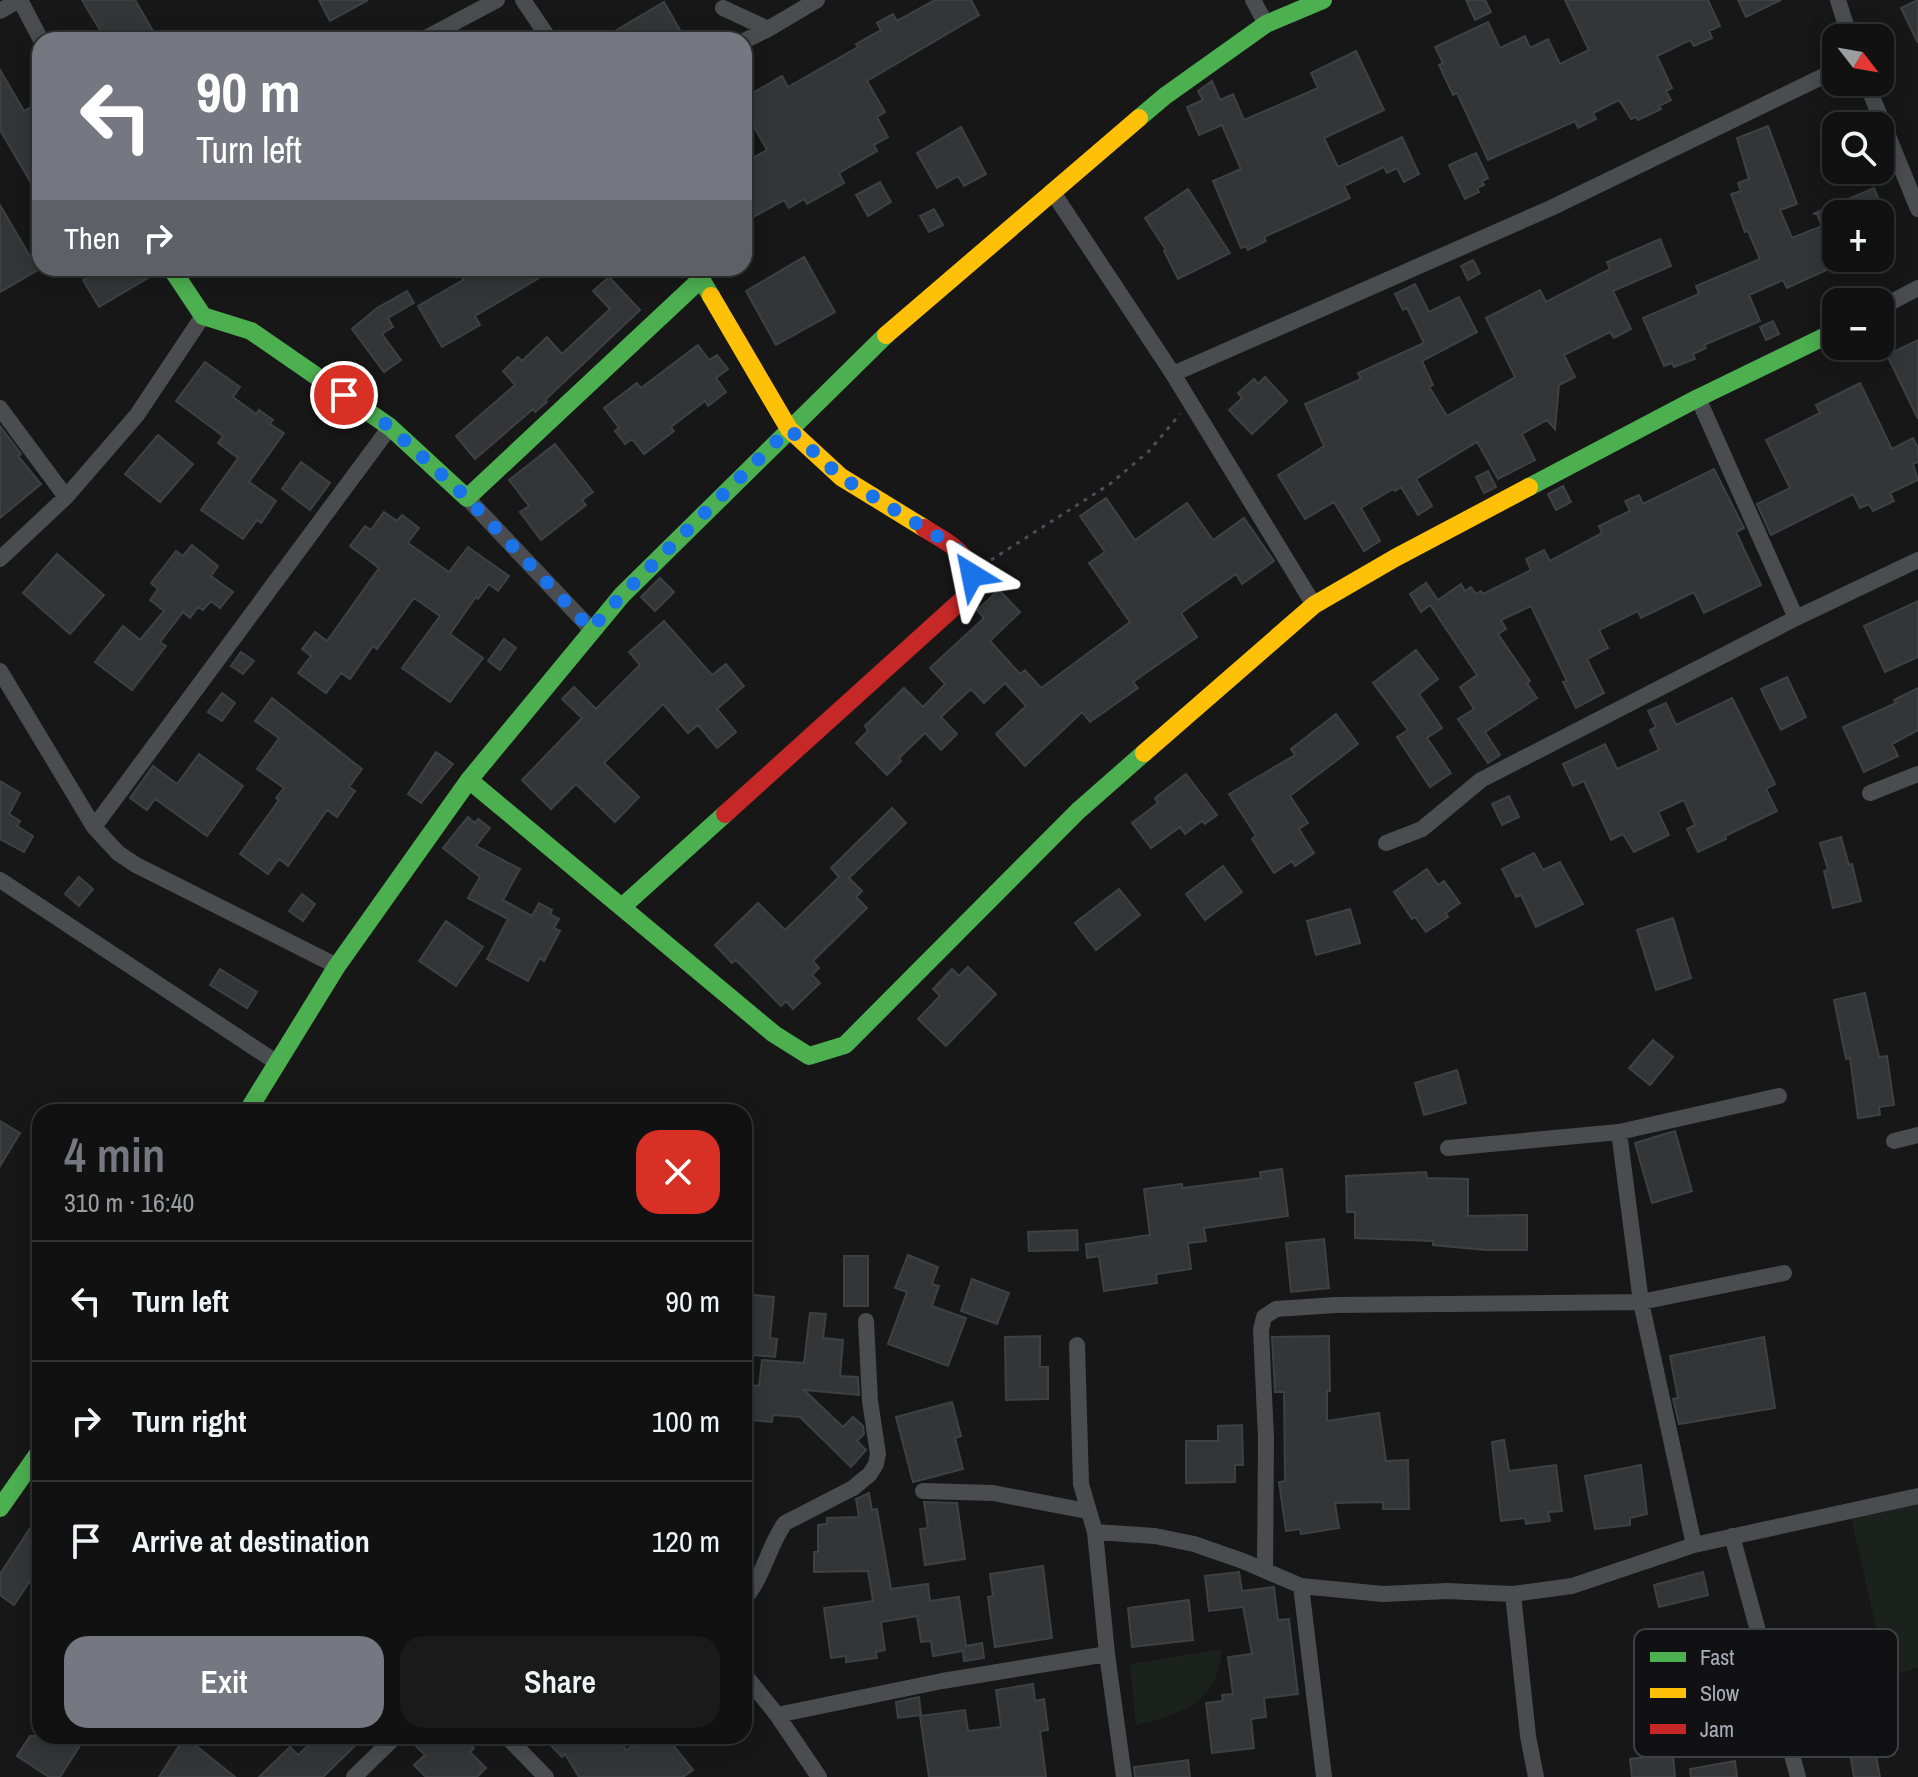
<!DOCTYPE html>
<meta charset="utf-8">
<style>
body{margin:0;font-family:"Archivo Narrow",sans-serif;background:#1a1a1a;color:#f1f3f6;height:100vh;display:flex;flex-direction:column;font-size:30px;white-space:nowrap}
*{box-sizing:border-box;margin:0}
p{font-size:26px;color:#9c9d9f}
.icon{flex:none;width:44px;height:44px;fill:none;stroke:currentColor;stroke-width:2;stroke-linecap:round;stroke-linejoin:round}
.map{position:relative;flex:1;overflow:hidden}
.drawer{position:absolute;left:32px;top:1104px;width:720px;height:640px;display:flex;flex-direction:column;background:#111;border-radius:24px;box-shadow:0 4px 20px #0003,0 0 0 2px #303131}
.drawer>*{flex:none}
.banner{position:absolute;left:32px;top:32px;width:720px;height:244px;border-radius:24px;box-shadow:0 4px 20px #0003,0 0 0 2px #303131;background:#757880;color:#fff;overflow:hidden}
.needle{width:52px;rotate:121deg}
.tools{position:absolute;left:1822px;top:24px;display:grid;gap:16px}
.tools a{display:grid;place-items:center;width:72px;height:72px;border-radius:16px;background:#111;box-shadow:0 4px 20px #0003,0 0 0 2px #303131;font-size:40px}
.pin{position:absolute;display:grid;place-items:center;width:68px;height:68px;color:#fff;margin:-34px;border:4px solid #fff;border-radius:50%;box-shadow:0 2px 8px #0007}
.me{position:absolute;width:88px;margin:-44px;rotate:325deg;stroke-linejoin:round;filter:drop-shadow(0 0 6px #0008)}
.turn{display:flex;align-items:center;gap:28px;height:168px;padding:0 32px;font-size:36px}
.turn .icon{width:104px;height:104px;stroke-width:2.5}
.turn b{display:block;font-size:56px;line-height:68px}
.then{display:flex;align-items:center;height:76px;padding:0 32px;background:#0003;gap:16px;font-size:30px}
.round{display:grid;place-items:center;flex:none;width:84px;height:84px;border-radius:24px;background:#1a1a1a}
.head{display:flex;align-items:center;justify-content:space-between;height:136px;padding:0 32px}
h1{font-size:48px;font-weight:600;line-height:60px;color:#757880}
.action{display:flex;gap:16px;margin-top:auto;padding:16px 32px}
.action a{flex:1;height:92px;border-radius:24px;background:#757880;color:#fff;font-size:32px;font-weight:600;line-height:92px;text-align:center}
.action a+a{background:#1a1a1a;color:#f1f3f6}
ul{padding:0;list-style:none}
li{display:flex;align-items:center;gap:24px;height:120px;padding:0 32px;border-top:2px solid #303131}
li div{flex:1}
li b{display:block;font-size:30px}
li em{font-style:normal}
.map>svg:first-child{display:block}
</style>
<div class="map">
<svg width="1918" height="1777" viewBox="0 0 1918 1777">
<rect width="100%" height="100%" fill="#171717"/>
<path fill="#1b211c" d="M1918,1499V1668L1887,1677L1851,1517Z
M1222,1649C1218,1704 1182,1713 1136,1726L1130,1664Z"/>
<path fill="#343537" stroke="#3f4043" stroke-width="2" d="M82,0H135L153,31L138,40H106Z
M319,0H368L330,21Z
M935,0H971L979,15L867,81L885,112L877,117L888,137L874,145L877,151L839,173L844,183L807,204L804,199L789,208L784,200L744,222V163L767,150L744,109V98L782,76L788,87L858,47L856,44L881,30L877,23L893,14L897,21Z
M1466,0H1485L1491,12L1475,20Z
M1565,0H1708L1720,26L1709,31L1712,38L1694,46L1690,40L1657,56L1672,88L1666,91L1671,100L1659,106L1661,109L1638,120L1636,117L1631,119L1619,100L1593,113L1596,119L1578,128L1575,121L1488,160L1457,93L1453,95L1439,65L1443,63L1435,47L1488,22L1500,48L1525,36L1530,48L1548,39L1560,64L1589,50Z
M1738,0H1781L1746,17Z
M1918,0V43L1901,8Z
M664,2L680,30L664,40H600Z
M1356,51L1384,110L1324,138L1338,167L1402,137L1419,174L1404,182L1397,168L1387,173L1384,167L1344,186L1350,198L1264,237L1266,241L1248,250L1246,246L1241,248L1213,181L1241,169L1222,125L1199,135L1187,107L1203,100L1198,91L1212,81L1220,100L1233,94L1244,120L1318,88L1311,73Z
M0,70L24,111L40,102V198L0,130Z
M1768,126L1797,204L1780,210L1792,238L1822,226L1817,214H1813L1874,188L1885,214H1836V259L1830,246L1823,249L1831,268L1787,288L1783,280L1749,295L1760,321L1704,345L1706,348L1693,354L1695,359L1674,367L1672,363L1664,366L1643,318L1699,294L1696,286L1760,259L1748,231L1745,232L1731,194L1741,191L1738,183L1749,179L1737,138Z
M961,127L986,174L964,186L958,176L937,188L917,153Z
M1476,153L1488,178L1482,181L1484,185L1477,188L1479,192L1465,199L1449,165Z
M880,182L891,202L868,216L856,195Z
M1188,189L1230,253L1178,279L1164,251L1166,250L1145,218Z
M0,205L38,270L0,292Z
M934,209L943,225L929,232L920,216Z
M1660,239L1671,266L1613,291L1631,329L1614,338L1610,332L1564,355L1575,377L1559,385L1555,429L1547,420L1522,434L1535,460L1498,479L1477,442L1416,479L1432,506L1418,515L1401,487L1395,491L1393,489L1361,508L1380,541L1364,551L1334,502L1305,519L1278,475L1324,446L1305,404L1361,379L1358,373L1424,343L1407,308L1403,310L1395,294L1415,284L1429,312L1459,297L1477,332L1422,361L1433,385L1429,387L1447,416L1515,377L1486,318L1540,290L1546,302L1610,269L1607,262Z
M804,257L835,312L776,345L746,291Z
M1473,260L1480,273L1468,280L1461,266Z
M104,268H142L148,278L99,307L83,280Z
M477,268H556L475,316L480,325L442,347L418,306L463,280L462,277Z
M609,277L640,310L545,400L547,402L535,412L533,409L475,459L456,436L515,385L503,371L518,357L522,361L547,337L562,354L610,309L593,291Z
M407,291L414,303L388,318L393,327L382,334L401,360L384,372L352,329L377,308Z
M1773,321L1779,334L1766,340L1760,327Z
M1918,340V419L1887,355Z
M698,345L709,360L717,355L728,369L716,378L726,392L708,406L705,401L671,427L674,431L644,454L632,439L625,444L615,431L619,428L604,408L637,383L641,388Z
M205,362L240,387L233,397L256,414L259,410L273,420L270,424L284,433L249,482L276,501L261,523L257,520L243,539L201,510L238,458L218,443L223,436L176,401Z
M1265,377L1287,401L1252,434L1229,410L1242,398L1238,393L1254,379L1258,384Z
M1860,383L1892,449L1913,438L1918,448V462L1913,464L1918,480L1890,493L1894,501L1873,511L1869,504L1860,508L1853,494L1771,535L1757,504L1790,488L1766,440L1820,413L1816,405Z
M0,426L21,454L18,456L41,484L0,518Z
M158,435L193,464L160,502L125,474Z
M555,444L593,492L582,500L586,505L541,540L520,512L529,506L509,480Z
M301,462L330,483L310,510L282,489Z
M1714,469L1744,528L1736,532L1761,585L1704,613L1694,592L1641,618L1638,611L1599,630L1608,648L1587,659L1604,693L1576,708L1563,682L1567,681L1531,606L1501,620L1506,629L1498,634L1530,681L1527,683L1537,698L1485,732L1500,755L1488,763L1458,719L1474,709L1460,687L1477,675L1430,605L1421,612L1410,594L1426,583L1438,600L1461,584L1465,591L1471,587L1476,594L1481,591L1483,594L1531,570L1526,559L1544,550L1550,561L1602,533L1599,526L1630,511L1625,501L1639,495L1643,504Z
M1488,471L1496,487L1484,493L1476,477Z
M1563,486L1571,502L1556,510L1548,494Z
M1106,498L1135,540L1187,503L1213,540L1244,518L1274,561L1242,584L1236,574L1181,613L1197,637L1133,682L1138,688L1090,722L1082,712L1025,766L996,734L1026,706L1005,683L984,703L971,689L941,717L957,734L941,750L925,733L899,758L901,761L887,775L856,743L868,731L865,726L904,688L923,707L945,684L930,668L984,618L977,610L999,590L1020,612L990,641L1020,674L1025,670L1041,688L1130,622L1089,563L1105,552L1080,516Z
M384,512L397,521L402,515L419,528L408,543L449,572L468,547L509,576L498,591L489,584L478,599L476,597L450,634L483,658L450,702L402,668L440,616L414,598L377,649L373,646L350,679L341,673L326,693L298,673L311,656L302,649L315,632L327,641L379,568L350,546L365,526L371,530Z
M192,545L218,566L211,576L233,592L220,608L211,601L203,610L198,607L190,618L183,612L160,642L166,646L132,690L95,662L123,626L140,640L164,611L150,600L158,589L151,583L176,551L183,556Z
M57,554L104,595L70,634L23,593Z
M660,578L674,592L655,611L641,597Z
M1918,601V657L1885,672L1864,626Z
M664,621L712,675L726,664L744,686L717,709L736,732L717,748L698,725L688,733L663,704L604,763L639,797L615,822L576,784L551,809L522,780L582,718L562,699L574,687L596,709L640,665L629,652Z
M504,639L516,648L500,670L488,661Z
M1416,650L1438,679L1419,694L1442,728L1427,738L1451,773L1430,787L1397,737L1408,730L1373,683Z
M241,652L254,661L243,674L231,666Z
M1787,677L1806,717L1781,730L1761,689Z
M1918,688V730L1892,744L1898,756L1864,772L1843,727L1896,703L1894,700Z
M222,693L235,703L222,721L208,712Z
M272,698L362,769L349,787L355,791L337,817L327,810L288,866L279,859L268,874L240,854L279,800L276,798L284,788L257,769L279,738L255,721Z
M1732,698L1775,784L1766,789L1777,811L1725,836L1726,839L1698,852L1687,829L1695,825L1684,800L1658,812L1669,835L1634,852L1623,834L1611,840L1584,781L1573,786L1563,764L1605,744L1617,769L1659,750L1650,730L1656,727L1648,711L1666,703L1676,725Z
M1336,714L1358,744L1290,796L1308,823L1299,829L1314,853L1295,866L1292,861L1274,873L1252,839L1256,836L1229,794L1295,755L1291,749Z
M436,752L453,764L421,803L408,794Z
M199,754L243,786L207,836L155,799L147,810L130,798L153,766L177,784Z
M1186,774L1217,815L1205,824L1202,821L1185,834L1180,827L1151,848L1132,823L1158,803L1155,798Z
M0,781L20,793L9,814L20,821L17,826L33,836L24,852L0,839Z
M1509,796L1519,817L1502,825L1492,804Z
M892,808L906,823L849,878L862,891L856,897L867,908L813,961L819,968L812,975L820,983L793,1009L786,1001L781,1006L736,960L732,963L715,945L758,903L785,930L839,877L831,868Z
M468,817L475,823L478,819L490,828L476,846L520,869L503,900L532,916L539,903L552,910L550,914L559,919L554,928L560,931L544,961L540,958L528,981L487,959L508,919L468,898L480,877L443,848Z
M1841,837L1849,865L1852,864L1861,901L1833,908L1824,871L1828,870L1820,843Z
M1534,853L1543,870L1560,862L1583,904L1536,927L1521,895L1516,897L1502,869Z
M1223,866L1242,892L1205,920L1186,894Z
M1427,869L1438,885L1444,881L1460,903L1446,913L1448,917L1426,932L1415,917L1412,919L1394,892Z
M79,877L93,889L79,906L65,894Z
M1119,889L1140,915L1096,950L1075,923Z
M302,894L315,904L303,921L289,911Z
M1350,909L1360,943L1316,955L1307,921Z
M1673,918L1691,978L1656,990L1637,930Z
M446,921L483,947L456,986L419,961Z
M968,967L996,994L946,1046L918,1019L940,996L933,989L952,969L959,976Z
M220,969L257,992L247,1008L210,985Z
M1865,993L1879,1057L1887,1056L1894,1105L1879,1107L1880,1115L1858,1118L1850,1058L1846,1059L1834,1000Z
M1653,1040L1673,1057L1650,1085L1629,1068Z
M1457,1070L1466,1103L1424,1115L1415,1083Z
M0,1121L20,1133L0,1166Z
M1675,1131L1692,1191L1652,1203L1635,1143Z
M1282,1169L1288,1216L1204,1228L1206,1241L1188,1243L1191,1269L1156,1274L1157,1283L1104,1291L1099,1256L1087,1258L1086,1244L1150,1235L1144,1189L1182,1184V1188L1261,1178L1260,1172Z
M1426,1172L1427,1178L1468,1179V1216L1527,1215V1250H1486L1433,1245V1241L1355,1238V1212H1347L1346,1176Z
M1077,1230L1078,1250L1029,1251L1028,1232Z
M1324,1239L1329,1288L1291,1292L1286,1243Z
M908,1255L938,1267L932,1284L939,1286L932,1306L966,1318L948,1366L888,1344L907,1292L895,1288Z
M844,1256H868V1306H844Z
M972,1279L1009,1293L997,1324L961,1311Z
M744,1294L774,1297L770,1338L777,1339L775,1357L744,1354Z
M810,1313L826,1314L823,1338L843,1340L840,1376L858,1377L859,1395L804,1390L843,1427L853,1417L863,1426L864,1434L857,1441L866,1450L851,1467L800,1417L773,1415L772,1422L744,1419V1384L759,1386L762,1360L804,1363Z
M1040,1336V1367H1048V1399L1006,1400L1005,1337Z
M1329,1336L1330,1391H1327V1421L1379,1413L1386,1461L1408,1460L1409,1509H1383V1502L1335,1503L1339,1528L1301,1534L1300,1529L1286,1531L1279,1482L1285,1481L1284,1392H1275L1272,1337Z
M1764,1337L1775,1408L1679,1424L1673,1399L1678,1398L1670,1356Z
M952,1402L961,1436L955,1438L963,1469L913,1482L896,1417Z
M1242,1425L1243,1465H1235V1482L1186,1483V1441H1218V1426Z
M1504,1440L1509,1471L1556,1465L1562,1511L1548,1512L1550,1521L1526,1524L1525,1518L1501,1521L1492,1442Z
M1641,1465L1647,1514L1630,1518V1525L1595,1529L1585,1476Z
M869,1493L872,1510L877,1509L891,1589L928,1584L930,1601L959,1597L966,1646L982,1643L984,1658L964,1661L963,1651L933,1656L931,1641L921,1642L917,1616L881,1622L885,1650L876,1652L877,1658L846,1662V1656L831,1658L824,1608L873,1601L868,1571L814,1572V1552H818V1525L827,1524V1518L859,1517L856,1499Z
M924,1502L957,1503L965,1559L925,1565L920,1529L928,1528Z
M40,1513V1566L14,1605L0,1595V1574Z
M1043,1566L1052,1638L995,1647L988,1597L993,1596L990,1574Z
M1239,1572L1242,1591L1274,1587L1278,1620L1289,1619L1298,1694L1264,1698L1266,1717L1251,1719L1254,1748L1212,1753L1206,1703L1223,1701L1222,1695L1233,1694L1228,1657L1252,1654L1243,1607L1209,1611L1205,1576Z
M1703,1572L1708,1595L1659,1607L1654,1585Z
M1189,1600L1193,1640L1132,1647L1128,1608Z
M1870,1656L1883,1709L1868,1713L1880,1777H1854L1847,1736L1856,1734L1839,1664Z
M1033,1684L1035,1701L1044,1699L1048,1730L1040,1731L1046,1777H929L920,1716L965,1710L968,1731L1001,1727L996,1690Z
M919,1697L921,1715L898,1718L896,1702Z
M30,1736H69L81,1744L60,1777H49L17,1756Z
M318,1736H365L323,1777H259L290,1747L298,1755Z
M420,1736H426L435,1745L444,1736H463L474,1748L470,1752L486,1768L477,1777H426L414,1765L425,1755L413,1743Z
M542,1736H617L626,1750L648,1736H666L693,1770L683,1777H579L565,1754L562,1757Z
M185,1737L235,1777H159Z
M1673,1754L1675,1777H1632L1630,1759Z
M1188,1760L1190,1777H1135L1134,1767Z
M1735,1761L1737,1777H1691L1690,1769Z"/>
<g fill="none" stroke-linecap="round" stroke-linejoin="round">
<path stroke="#4d4e52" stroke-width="3" stroke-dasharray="4 6" stroke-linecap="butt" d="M991,560L1110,484L1149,451L1180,414"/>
<path stroke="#4b4c50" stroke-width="16" d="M20,0L41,40
M523,0L550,40
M1253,0L1266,24
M1838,0L1850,38
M723,8L768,29L817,0
M0,11L19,0
M422,40L497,0
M744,41L768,29
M1866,82L1918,209
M1052,191L1173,374L1314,605
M1880,308L1918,288
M1173,374L1551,208L1836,70
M0,408L66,497
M467,498L591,629
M0,559L66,497L137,415L203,316
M1796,618L1918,560
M0,671L94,827L118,853L136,865L337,966
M1870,793L1918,774
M94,827L390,427
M1386,843L1422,829L1481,780L1796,618L1698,398
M0,880L276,1062
M1894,1141L1918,1135
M1448,1148L1619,1132
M1077,1345L1081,1484L1095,1532L1107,1654L1124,1777
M923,1491L993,1493L1087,1511
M1095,1532L1155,1536L1194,1544L1243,1561L1301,1586L1383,1594L1447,1591L1513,1594L1572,1586L1694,1545L1918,1496
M1732,1536L1798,1777
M1694,1545L1641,1302L1619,1132L1779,1096
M1265,1570L1266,1438L1261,1330L1264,1317L1276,1309L1336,1305L1641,1302L1784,1273
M1301,1586L1324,1777
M1513,1594L1528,1736L1536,1777
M744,1599C764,1577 768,1546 785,1523L853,1488L870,1474L876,1464L878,1454L870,1401L866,1321
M744,1674L777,1715L819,1777
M777,1715L942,1681L1107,1654
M506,1736L546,1777
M354,1777L396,1736"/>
<path stroke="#4caf50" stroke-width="18" d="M1139,118L1165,96L1266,24L1323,0
M171,268L203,316L251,331L390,427L467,498L701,279L711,296
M1529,487L1698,398L1836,331
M469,780L774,1034L809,1056L845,1045L1078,811L1144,753
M622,907L725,814
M247,1112L337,966L469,780L622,595L886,335
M0,1508L40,1451"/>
<path stroke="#ffc107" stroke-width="18" d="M711,296L789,429L841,477L924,528
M886,335L1139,118
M1144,753L1314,605L1395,558L1529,487"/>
<path stroke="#c62828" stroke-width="18" d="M725,814L963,599C979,556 958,549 924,528"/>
</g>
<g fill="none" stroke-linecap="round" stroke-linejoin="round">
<path stroke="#1a73e8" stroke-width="14" stroke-dasharray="0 25.2" d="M344,395L390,427L467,498L591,629L622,595L789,429L841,477L955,547L967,558L972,575"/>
</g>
<rect x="1634" y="1629" width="264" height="128" rx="12" fill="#111113" stroke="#3e4045" stroke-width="2"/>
<rect x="1650" y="1652" width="36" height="10" fill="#4caf50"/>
<rect x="1650" y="1688" width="36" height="10" fill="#ffc107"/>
<rect x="1650" y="1724" width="36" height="10" fill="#c62828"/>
<g font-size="22" fill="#a8adb8">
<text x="1700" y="1665">Fast</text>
<text x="1700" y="1701">Slow</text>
<text x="1700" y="1737">Jam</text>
</g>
</svg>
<div class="tools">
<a><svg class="needle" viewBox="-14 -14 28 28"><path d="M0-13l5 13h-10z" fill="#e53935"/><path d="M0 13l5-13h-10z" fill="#9c9d9f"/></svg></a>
<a><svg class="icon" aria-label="search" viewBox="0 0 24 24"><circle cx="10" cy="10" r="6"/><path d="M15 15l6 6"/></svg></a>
<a>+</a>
<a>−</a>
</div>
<div class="pin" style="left:344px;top:395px;background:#d93025"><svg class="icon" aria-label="arrive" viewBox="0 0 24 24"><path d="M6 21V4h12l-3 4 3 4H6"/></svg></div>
<svg class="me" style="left:972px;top:575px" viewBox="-20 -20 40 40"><path d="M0-17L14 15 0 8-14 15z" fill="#1a73e8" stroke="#fff" stroke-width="4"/></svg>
<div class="banner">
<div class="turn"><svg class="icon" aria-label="left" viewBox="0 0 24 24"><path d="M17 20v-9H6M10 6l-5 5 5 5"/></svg><div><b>90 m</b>Turn left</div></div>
<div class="then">Then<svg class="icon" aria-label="right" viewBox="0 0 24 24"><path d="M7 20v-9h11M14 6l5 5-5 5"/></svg></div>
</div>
<section class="drawer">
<div class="head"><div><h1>4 min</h1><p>310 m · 16:40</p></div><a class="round" style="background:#d93025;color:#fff"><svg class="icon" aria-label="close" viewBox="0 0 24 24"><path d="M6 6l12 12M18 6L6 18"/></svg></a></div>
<ul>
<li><svg class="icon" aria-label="left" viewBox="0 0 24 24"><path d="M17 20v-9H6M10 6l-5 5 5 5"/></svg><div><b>Turn left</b></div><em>90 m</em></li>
<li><svg class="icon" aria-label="right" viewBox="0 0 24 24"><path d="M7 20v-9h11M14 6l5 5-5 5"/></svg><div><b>Turn right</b></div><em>100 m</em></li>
<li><svg class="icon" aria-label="arrive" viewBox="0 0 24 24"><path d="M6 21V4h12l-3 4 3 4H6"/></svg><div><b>Arrive at destination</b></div><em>120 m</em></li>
</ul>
<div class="action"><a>Exit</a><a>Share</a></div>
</section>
</div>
